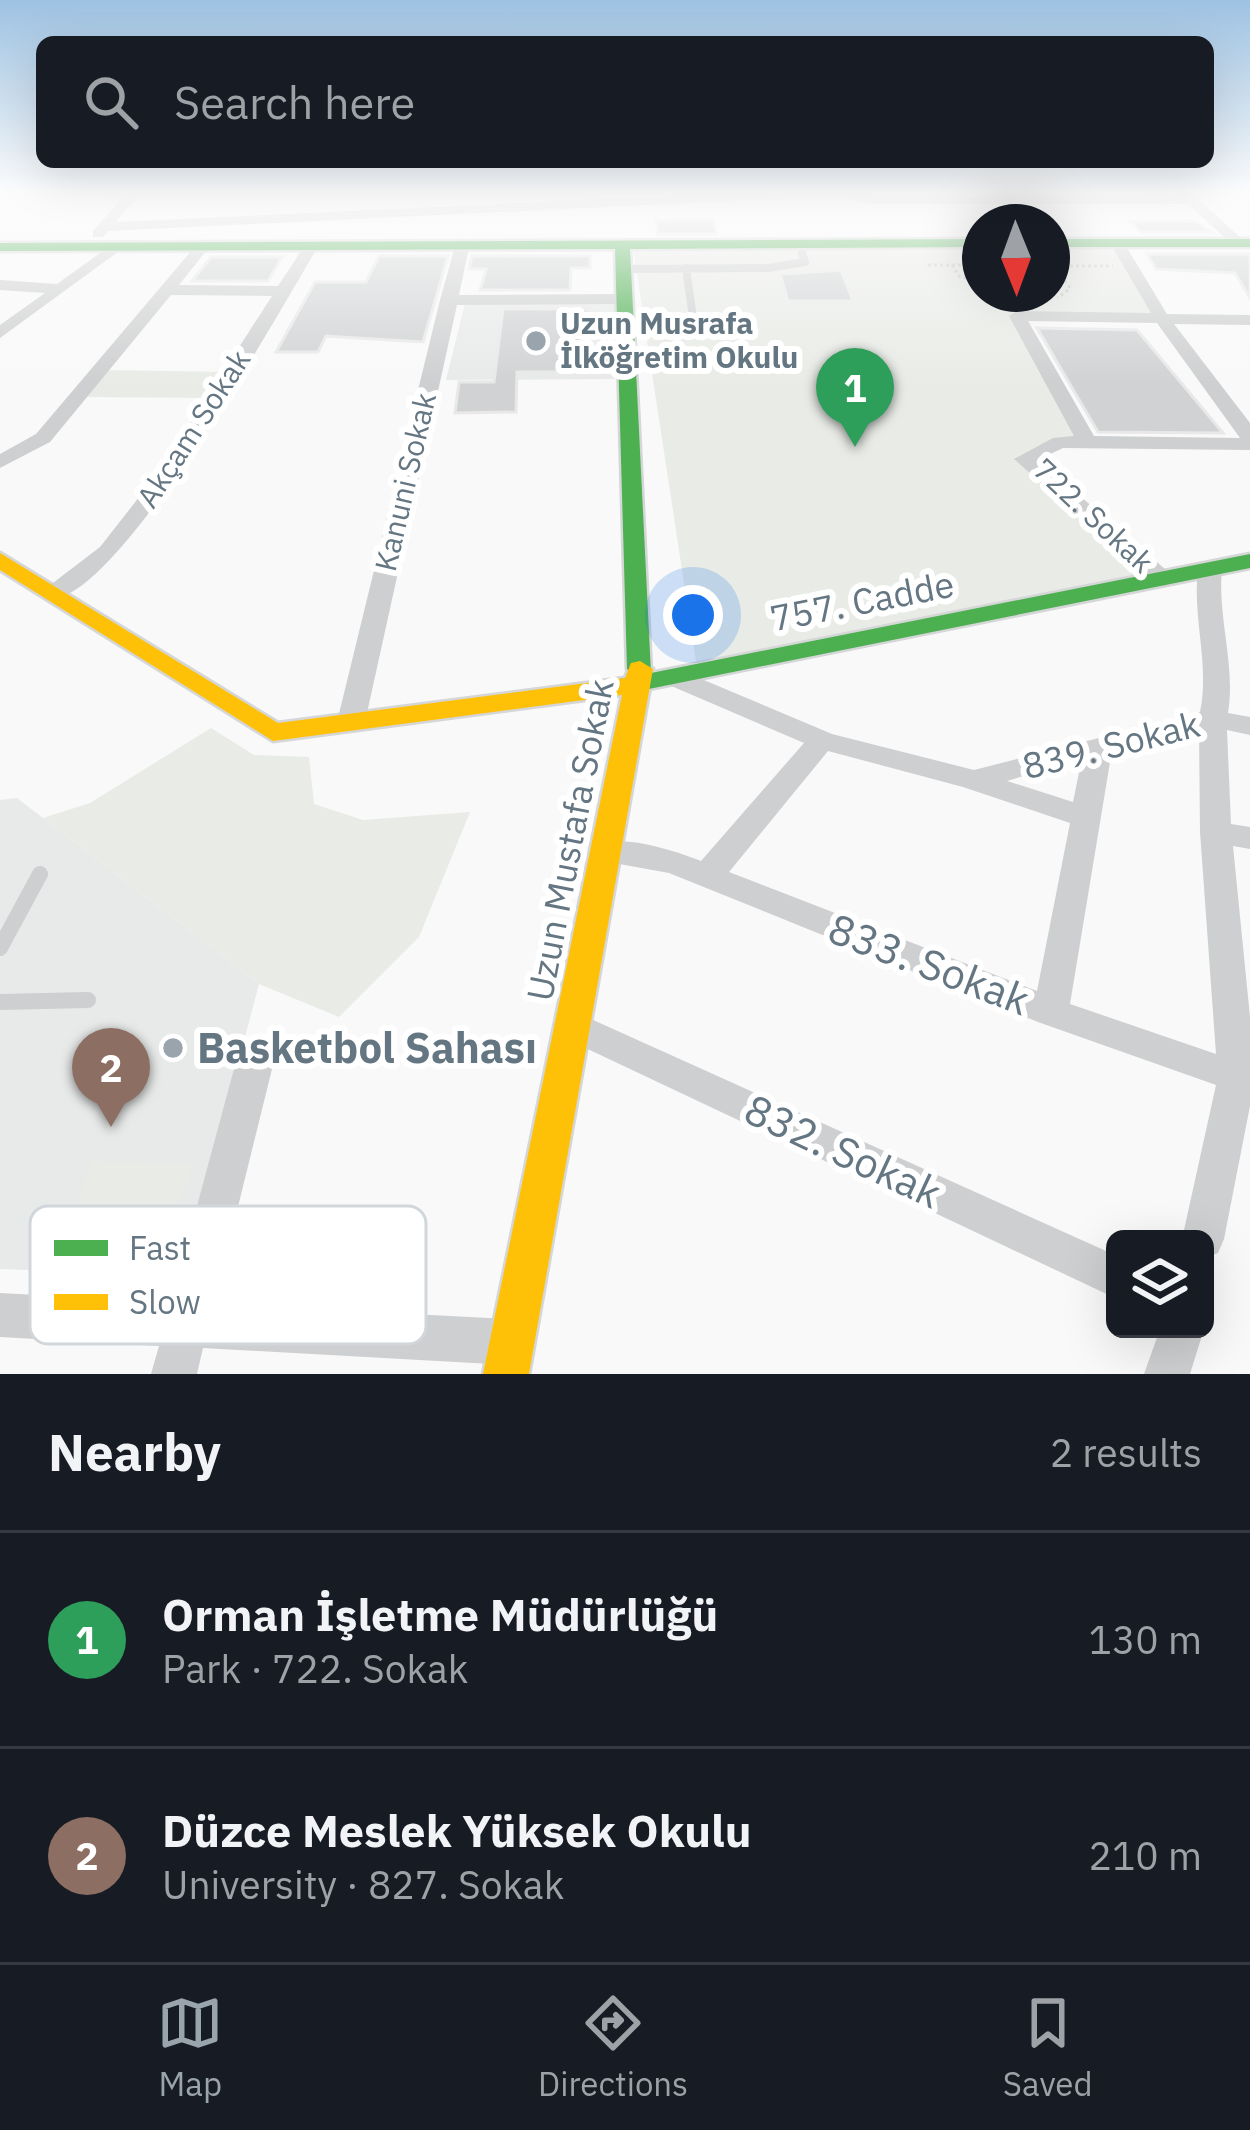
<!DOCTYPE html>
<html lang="en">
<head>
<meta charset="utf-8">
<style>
	body { margin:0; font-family:"IBM Plex Sans",sans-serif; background:#242831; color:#f1f3f6 }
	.controls { position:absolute; right:36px; bottom:36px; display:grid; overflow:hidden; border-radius:18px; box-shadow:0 12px 48px #0002 }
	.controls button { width:108px; height:108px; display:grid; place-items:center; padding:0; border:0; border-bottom:3px solid #363941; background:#171b24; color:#f1f3f6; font:60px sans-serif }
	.compass { position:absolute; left:962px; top:204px; width:108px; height:108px; border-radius:50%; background:#171b24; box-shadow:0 12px 48px #0002; rotate:179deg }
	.you { position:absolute; left:693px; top:615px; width:42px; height:42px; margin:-30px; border:9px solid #fff; border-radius:50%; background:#1a73e8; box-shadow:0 0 0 18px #1a73e833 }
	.badge { display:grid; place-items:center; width:78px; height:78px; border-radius:50%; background:#99a4ac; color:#fff; font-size:39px; font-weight:700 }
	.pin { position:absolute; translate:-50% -99px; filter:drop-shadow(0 3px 6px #0008) }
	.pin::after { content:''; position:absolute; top:63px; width:42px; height:36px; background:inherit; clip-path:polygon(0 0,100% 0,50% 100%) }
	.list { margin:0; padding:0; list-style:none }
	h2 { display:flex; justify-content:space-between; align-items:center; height:156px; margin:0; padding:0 48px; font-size:51px }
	h2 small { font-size:39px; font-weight:400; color:#9ea1a6 }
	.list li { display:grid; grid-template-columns:78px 1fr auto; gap:36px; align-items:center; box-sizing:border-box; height:216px; padding:0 48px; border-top:3px solid #363941 }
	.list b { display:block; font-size:45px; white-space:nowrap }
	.list p { margin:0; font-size:39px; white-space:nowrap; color:#9ea1a6 }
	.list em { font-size:39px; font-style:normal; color:#9ea1a6 }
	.icon { flex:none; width:66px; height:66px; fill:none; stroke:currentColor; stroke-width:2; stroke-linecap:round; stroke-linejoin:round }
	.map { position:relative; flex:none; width:1250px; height:1374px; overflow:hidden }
	.search { position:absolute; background:#171b24; box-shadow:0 12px 48px #0002; left:36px; right:36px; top:36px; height:132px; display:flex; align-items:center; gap:30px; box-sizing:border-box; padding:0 42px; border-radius:18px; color:#9ea1a6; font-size:45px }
	.sheet { height:588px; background:#171b24 }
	nav { display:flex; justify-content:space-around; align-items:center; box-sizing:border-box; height:168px; border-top:3px solid #363941; background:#171b24; font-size:33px; color:#9ea1a6 }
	nav a { display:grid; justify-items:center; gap:6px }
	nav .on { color:#99a4ac }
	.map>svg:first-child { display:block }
	.built { fill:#e8e9e9 }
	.green { fill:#e8ebe6 }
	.building { fill:#d0d2d3; stroke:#e8e8e8; stroke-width:3 }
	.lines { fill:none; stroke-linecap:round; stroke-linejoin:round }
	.fast-casing { stroke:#d5d6d7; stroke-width:5 }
	.slow-casing { stroke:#d5d6d7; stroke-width:5 }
	.path { stroke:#cbcccd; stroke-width:3; stroke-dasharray:3 3; stroke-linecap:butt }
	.lane-far1 { stroke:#cecfd0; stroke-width:8 }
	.lane { stroke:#cecfd0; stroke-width:16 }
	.street { fill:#cecfd0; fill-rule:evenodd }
	.fast { fill:#4caf50; fill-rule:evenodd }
	.slow { fill:#ffc107; fill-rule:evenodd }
	.poi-dot { fill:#99a4ac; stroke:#fff; stroke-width:4.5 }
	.labels { text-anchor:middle; stroke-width:12; stroke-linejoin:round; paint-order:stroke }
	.far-poi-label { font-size:30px; font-weight:bold; fill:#657683; stroke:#fff; text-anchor:start }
	.far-street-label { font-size:30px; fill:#657683; stroke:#fff }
	.street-label { font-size:36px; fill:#657683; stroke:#fff }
	.near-street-label { font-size:42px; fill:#657683; stroke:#fff }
	.near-poi-label { font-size:42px; font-weight:bold; fill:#657683; stroke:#fff; text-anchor:start }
	.key { fill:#fff; stroke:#d1d6da; stroke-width:3 }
	.key-label { font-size:33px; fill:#657683 }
</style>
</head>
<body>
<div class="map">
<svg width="1250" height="1374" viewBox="0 0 1250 1374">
	<rect width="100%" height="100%" fill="#f9f9f9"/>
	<path class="built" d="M465,303H615V379L446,380Z
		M17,798L259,984L182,1276L0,1269V800Z"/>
	<path class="green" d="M1052,245H1112L1154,317L1012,316L1076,437L1020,456L1148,574L696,662L633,248L980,246V294H1052Z
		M101,370L233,372L216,398L78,397Z
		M211,728L254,755L309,757L314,804L363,820L470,812L419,937L339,1017L259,984L43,818L90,803Z
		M93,1161L193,1164L159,1265L52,1260Z"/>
	<path class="building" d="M713,220L716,234H658L656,221Z
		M1196,221L1211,232H1141L1130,222Z
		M1147,254H1250V298L1235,273L1156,269Z
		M379,256H448L423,342L326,336L318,352H276L315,282H366Z
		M472,256H590V268H571L570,290H480L486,269H469Z
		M211,257H282L268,281H192Z
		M841,270L853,301H788L780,274Z
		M503,309H588L587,372H517L516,412L455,413L459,382H494Z
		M1037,328L1137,330L1223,433L1098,432Z"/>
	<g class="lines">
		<g class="fast-casing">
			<path id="fast" d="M980,239V247L630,249L651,673L1250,554V568L624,694L611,686L614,680L635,676L627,669L615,249L0,251V243Z
				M1052,239H1250V247H1052Z"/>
		</g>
		<g class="slow-casing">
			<path id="slow" d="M0,553L278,723L625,678L631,663L640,661L653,669L529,1374H483L622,695L273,741L0,570Z"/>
		</g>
		<path class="path" d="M928,265H980
			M952,265L960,277L980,280
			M1052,266H1113
			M1054,266L1070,288L1058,298
			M988,294V303L1005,309"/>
		<path class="lane-far1" d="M686,268L693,317
			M622,269L768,268L805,262L802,253"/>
		<path class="lane" d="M0,948L40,874
			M0,1002L88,1000"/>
		<path class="street" d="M128,191H142L116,222L776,191H866L861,195L873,196H1180L1175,191H1190L1246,243L1234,246L1188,204H873L833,196L108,231L103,237H93V231Z
			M463,239L470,243L459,295L622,294L630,299L622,304L457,305L365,722L351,731L337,722L440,300L456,243Z
			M1117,239L1124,243L1167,314L1250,315V325L1174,324L1250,423V450L1063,448L1038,460L1172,575L1176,580L1164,587L1156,585L1014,459L1053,438L1074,436L1009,316L1017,311L1151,313L1110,243ZM1028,321L1157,323L1240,438L1094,436Z
			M307,242L319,245C284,303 112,614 45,599L42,594L45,589L100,547L158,473L272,296L171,295L50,442L0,468V454L36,434L198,243L210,246L179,285L278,286Z
			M114,243L126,246L0,338V325L45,293L0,290V280L57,284Z
			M1210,562L1222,569C1217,617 1236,665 1228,713L1250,717V735L1227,730L1231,824L1250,827V849L1233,846L1250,1017V1106L1224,1239L1218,1253L1205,1258V1239H1182L1216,1085L1038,1022L669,873L597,860L592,852L597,844C626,835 673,850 701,861L804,743L662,682L658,676L662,670H680L832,734L974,770L1200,712C1210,665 1192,617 1198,569ZM1199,730L1200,832L1216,1054L1070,1004L1112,750ZM828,751L963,787L1070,823L1037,991L729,872ZM1082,758L1073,802L1007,781Z
			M571,1010L1115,1255V1298L558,1035L553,1025L558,1015Z
			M253,1053L266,1058L272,1069L214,1304L509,1319L525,1326L532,1342L525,1358L509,1365L203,1348L197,1374H151L159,1346L0,1337V1293L171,1302L234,1069L240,1058Z
			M1160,1329H1204L1190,1374H1144Z"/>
		<use href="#fast" class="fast"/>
		<use href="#slow" class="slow"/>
	</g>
	<linearGradient id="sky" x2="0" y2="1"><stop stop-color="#9dc2e2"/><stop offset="0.5" stop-color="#fcfcfc"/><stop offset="1" stop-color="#fcfcfc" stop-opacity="0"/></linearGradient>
	<rect width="1250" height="383" fill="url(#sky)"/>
	<g class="poi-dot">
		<circle cx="536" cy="341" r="12"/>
		<circle cx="173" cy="1048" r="12"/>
	</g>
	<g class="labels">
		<g class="far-poi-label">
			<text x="560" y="334">Uzun Musrafa<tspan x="560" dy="34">İlköğretim Okulu</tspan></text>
		</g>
		<g class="far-street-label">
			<text transform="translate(194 429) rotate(-57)" y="10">Akçam Sokak</text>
			<text transform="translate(406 482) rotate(-77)" y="10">Kanuni Sokak</text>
			<text transform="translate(1093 516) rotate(43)" y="10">722. Sokak</text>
		</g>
		<g class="street-label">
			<text transform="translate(862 601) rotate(-11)" y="13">757. Cadde</text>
			<text transform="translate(1111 745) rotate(-14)" y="13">839. Sokak</text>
			<text transform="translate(570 840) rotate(-79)" y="13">Uzun Mustafa Sokak</text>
		</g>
		<g class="near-street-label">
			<text transform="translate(929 964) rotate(21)" y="15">833. Sokak</text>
			<text transform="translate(843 1151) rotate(25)" y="15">832. Sokak</text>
		</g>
		<g class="near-poi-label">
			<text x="197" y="1063">Basketbol Sahası</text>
		</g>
	</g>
	<rect x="30" y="1206" width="396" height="138" rx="18" class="key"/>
	<rect x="54" y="1240" width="54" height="16" fill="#4caf50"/>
	<rect x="54" y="1294" width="54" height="16" fill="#ffc107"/>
	<g class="key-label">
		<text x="129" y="1260">Fast</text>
		<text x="129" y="1314">Slow</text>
	</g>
</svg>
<div class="controls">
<button><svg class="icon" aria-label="layers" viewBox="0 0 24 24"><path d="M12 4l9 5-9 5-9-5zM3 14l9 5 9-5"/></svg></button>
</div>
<svg class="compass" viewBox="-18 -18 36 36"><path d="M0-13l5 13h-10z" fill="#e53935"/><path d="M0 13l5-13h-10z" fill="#9ea1a6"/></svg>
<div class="you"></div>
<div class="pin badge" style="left:855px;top:447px;background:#2e9e5b">1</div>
<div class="pin badge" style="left:111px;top:1127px;background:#8d6e63">2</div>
<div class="search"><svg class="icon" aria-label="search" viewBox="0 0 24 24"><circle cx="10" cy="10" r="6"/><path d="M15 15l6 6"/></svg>Search here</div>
</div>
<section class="sheet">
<h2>Nearby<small>2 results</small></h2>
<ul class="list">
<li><span class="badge" style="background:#2e9e5b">1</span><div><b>Orman İşletme Müdürlüğü</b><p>Park · 722. Sokak</p></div><em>130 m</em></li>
<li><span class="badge" style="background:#8d6e63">2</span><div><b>Düzce Meslek Yüksek Okulu</b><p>University · 827. Sokak</p></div><em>210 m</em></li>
</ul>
</section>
<nav>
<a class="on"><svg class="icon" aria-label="map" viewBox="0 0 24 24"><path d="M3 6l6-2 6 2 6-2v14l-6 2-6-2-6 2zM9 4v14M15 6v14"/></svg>Map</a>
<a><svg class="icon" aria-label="directions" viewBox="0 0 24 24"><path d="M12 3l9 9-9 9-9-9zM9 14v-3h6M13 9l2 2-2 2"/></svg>Directions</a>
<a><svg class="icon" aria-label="saved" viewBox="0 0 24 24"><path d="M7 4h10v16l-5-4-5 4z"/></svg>Saved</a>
</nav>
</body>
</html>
